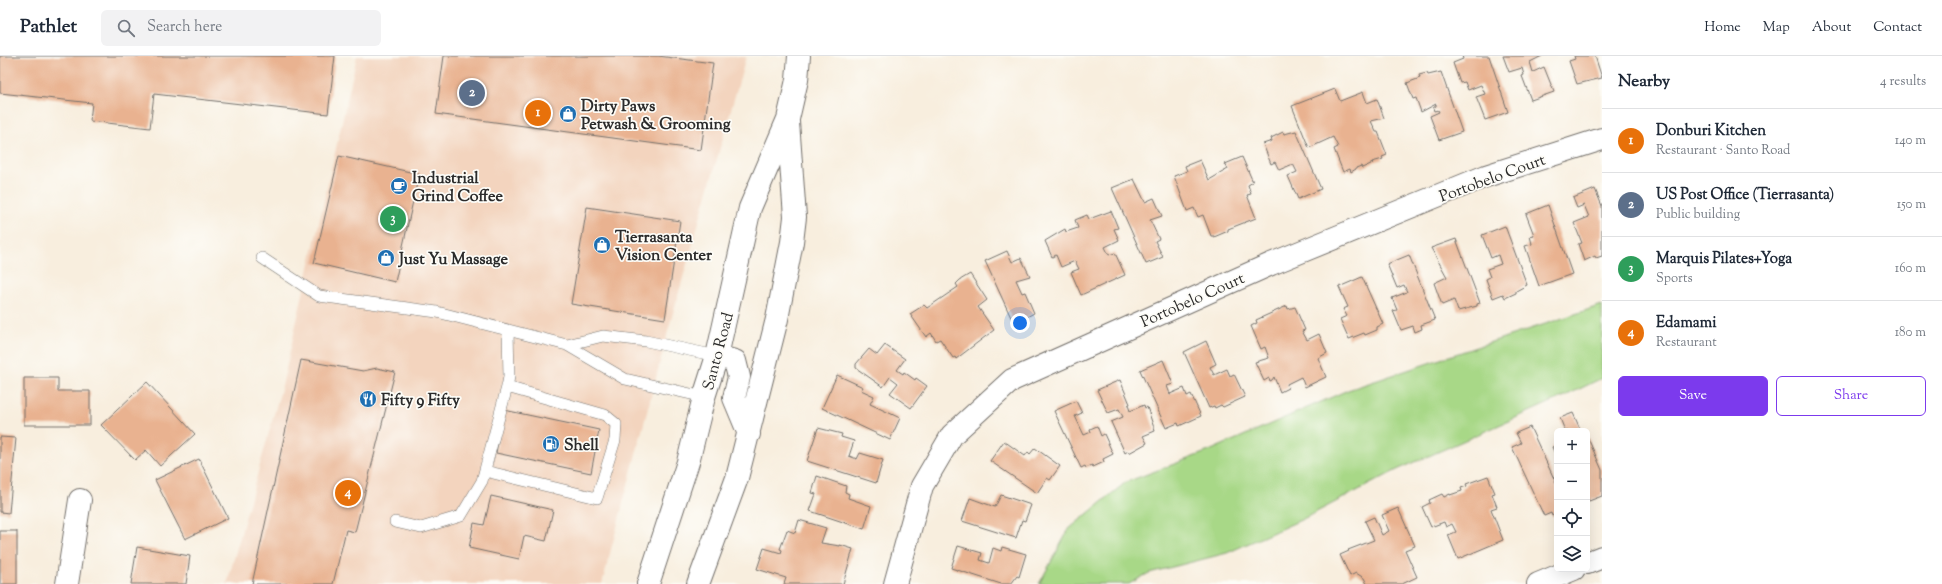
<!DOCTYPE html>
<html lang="en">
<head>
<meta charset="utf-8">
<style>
	body { margin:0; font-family:"Sorts Mill Goudy",serif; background:#f2f2f3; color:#1f2937 }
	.controls { position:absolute; right:12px; bottom:12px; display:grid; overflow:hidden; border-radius:6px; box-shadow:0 4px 16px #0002 }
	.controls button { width:36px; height:36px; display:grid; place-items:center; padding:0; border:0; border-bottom:1px solid #e0e1e3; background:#fff; color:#1f2937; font:20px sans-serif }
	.you { position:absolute; left:1020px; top:267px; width:14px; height:14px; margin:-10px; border:3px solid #fff; border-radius:50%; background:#1a73e8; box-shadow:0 0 0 6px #1a73e833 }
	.badge { display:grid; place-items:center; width:26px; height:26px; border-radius:50%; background:#7c3aed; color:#fff; font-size:13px; font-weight:700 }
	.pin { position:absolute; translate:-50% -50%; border:2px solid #fff; box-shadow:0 1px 4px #0006 }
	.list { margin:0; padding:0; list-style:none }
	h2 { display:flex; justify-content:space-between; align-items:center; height:52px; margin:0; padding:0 16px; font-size:17px }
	h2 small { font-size:13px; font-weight:400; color:#747a83 }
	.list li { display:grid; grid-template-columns:26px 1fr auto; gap:12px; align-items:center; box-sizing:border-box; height:64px; padding:0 16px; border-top:1px solid #e0e1e3 }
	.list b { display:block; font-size:15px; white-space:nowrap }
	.list p { margin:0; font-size:13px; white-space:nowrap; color:#747a83 }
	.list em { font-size:13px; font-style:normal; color:#747a83 }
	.actions { display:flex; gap:8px; padding:12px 16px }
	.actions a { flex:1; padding:9px 0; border:1px solid #7c3aed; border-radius:6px; text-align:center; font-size:14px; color:#7c3aed }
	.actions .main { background:#7c3aed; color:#fff }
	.icon { flex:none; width:22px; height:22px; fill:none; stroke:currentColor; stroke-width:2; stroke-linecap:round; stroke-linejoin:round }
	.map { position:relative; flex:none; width:1602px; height:528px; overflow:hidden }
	header { display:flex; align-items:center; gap:24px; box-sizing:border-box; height:56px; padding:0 20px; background:#fff; border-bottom:1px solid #e0e1e3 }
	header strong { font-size:19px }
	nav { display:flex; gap:22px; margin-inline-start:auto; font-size:14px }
	.search { width:280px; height:36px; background:#f2f2f3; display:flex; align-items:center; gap:10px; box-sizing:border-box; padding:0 14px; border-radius:6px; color:#747a83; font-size:15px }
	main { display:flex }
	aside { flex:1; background:#fff }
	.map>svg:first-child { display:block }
	.built { fill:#f3d4be }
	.green { fill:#a8d887; stroke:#6a8259 }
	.building { fill:#e9b290 }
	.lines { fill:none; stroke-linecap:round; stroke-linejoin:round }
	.lane-casing { stroke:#736f6a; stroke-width:12 }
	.street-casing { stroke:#736f6a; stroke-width:24 }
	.secondary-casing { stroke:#736f6a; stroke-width:24 }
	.primary-casing { stroke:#736f6a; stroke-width:24 }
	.lane { stroke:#fff; stroke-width:11 }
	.street { stroke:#fff; stroke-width:22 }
	.secondary { stroke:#fff; stroke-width:22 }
	.primary { stroke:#fff; stroke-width:22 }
	.labels { text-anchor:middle; stroke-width:3.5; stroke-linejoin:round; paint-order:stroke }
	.poi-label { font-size:16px; font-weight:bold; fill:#2b2b2b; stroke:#fdfcf7; text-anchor:start }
	.street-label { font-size:16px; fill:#2b2b2b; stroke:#fdfcf7 }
</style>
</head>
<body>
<header>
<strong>Pathlet</strong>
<div class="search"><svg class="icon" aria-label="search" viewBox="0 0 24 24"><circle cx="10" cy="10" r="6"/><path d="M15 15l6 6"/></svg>Search here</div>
<nav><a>Home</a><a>Map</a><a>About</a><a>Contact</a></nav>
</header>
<main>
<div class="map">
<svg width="1602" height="528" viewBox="0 0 1602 528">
	<rect width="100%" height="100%" fill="#fdfcf7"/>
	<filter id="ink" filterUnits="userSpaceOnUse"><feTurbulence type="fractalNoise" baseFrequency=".025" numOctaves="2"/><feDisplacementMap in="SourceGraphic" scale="8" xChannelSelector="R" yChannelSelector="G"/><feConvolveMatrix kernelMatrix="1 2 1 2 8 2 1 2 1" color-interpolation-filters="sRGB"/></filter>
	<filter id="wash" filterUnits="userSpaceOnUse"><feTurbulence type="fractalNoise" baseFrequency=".012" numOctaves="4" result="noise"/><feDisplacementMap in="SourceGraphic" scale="16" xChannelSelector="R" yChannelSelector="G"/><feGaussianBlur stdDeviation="0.9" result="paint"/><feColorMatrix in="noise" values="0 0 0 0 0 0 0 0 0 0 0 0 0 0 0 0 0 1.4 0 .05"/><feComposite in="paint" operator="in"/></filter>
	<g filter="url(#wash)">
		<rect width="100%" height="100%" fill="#f8eede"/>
		<path class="built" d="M357,0L746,1L671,264L602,528H227L283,326Z"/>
		<path class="green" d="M1602,249V322L1563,341L1397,414L1303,463L1227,497L1149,517L1129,528H1039L1069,473L1126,426L1209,395L1348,334Z"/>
		<g id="blocks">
			<path class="building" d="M0,0H335L328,58L154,38L150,72L90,65L92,47L0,37Z
				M444,0H658L713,7L701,94L436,58Z
				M1462,0H1489L1508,56L1485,64L1476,41L1485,38L1481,29L1468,34L1465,26L1460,27L1453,7L1463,3Z
				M1503,0H1542L1530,6L1533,16L1544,11L1554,36L1531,44L1522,20L1524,19L1522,12L1509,16Z
				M1574,0H1595L1602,22L1577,28L1569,5L1575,3Z
				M1441,16L1462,76L1439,84L1430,60L1439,56L1438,54L1434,55L1433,52L1436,50V48L1421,56L1416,42L1413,43L1407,27L1420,22L1419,19L1427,17L1428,19Z
				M1335,33L1340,45L1363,36L1367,47L1377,43L1384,62L1371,65L1376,76H1378L1387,99L1382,101L1383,103L1372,106L1373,107L1362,112L1361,110L1356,112V113L1351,116L1350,113L1343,116L1334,93L1338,91L1333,81L1309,92L1292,50Z
				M1296,75L1321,133L1298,143L1288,120L1297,116L1293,108L1279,114L1275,106L1271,108L1263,88L1272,85L1271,82L1283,76L1284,78Z
				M339,100L419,118L395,226L314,207Z
				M1242,101L1253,126L1248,129L1251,138L1247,139L1256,162L1228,173V175L1214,181V180H1211L1203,159L1198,161L1194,152L1187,155L1174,120L1187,115L1185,110L1200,104L1209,124L1228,113L1225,108Z
				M1134,123L1145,146L1154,142L1162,160L1150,164L1159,183L1155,185L1163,201L1146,208L1112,132Z
				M1595,133L1602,150V200L1596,202L1595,200L1584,205L1578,188L1582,187L1574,167L1589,161L1584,149L1577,152L1573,142Z
				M1548,149L1572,218L1539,230L1525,190L1532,188L1530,180L1534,179L1526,158Z
				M587,151L680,165L665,263L571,248Z
				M1111,155L1118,172L1114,173L1119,184L1105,191L1109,199L1115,197L1125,219L1081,239L1071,216L1079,213L1075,205L1061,211L1056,199L1052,201L1045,185L1065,173L1066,176L1078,172L1075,164L1087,159L1089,163Z
				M1505,170L1527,229L1516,235V237L1505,242L1503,238L1493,242L1486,223L1490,221L1487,213L1501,208L1498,199L1491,202L1482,179Z
				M1456,183L1480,247L1477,248V250L1458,255L1454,244L1442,249L1434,227L1447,221L1431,192Z
				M1007,195L1012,206L1021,202L1030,220L1016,224L1022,237L1025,236L1034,257L1014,268L985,205Z
				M1409,199L1435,264L1421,269L1422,273L1415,276L1413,270L1401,274L1393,255L1397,254L1392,242L1407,236L1404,229L1397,232L1387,208Z
				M970,218L987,244L978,251L994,274L956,303L955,301L953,302L940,283L936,285L931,277L926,281L910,258L924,249L927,252L958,231L956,228L960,224Z
				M1362,221L1383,268L1377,271V274L1365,279L1364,277L1349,283L1340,263L1347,260L1343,253L1348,251L1339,231Z
				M1287,250L1288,253L1295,251L1305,274L1302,275L1307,284L1319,278L1327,297L1318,302L1326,321L1305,331L1301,321L1287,328L1288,332L1280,336L1274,321L1272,324L1270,325L1269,322L1264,325L1255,306L1269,302L1265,291L1261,293L1251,270L1257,267L1256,264Z
				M1206,285L1216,308L1210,311L1214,319L1227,313L1230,320L1234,318L1245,341L1223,351L1221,349L1215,352L1214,350L1209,352L1184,296Z
				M885,289L905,303L897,314L903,318L904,316L915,324L916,322L927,330L911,352L890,337L898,327L890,321L883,331L856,312V308L869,293L877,299Z
				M301,304L363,315L377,312L395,316L355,476L346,474L333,528H252Z
				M1163,304L1173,328L1167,330L1170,338L1184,332L1187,340L1191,338L1201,360L1179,370L1178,367L1166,372L1140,314Z
				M837,319L863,331L861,334L874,340L870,348L900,362L890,384L822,352Z
				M24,322H58V335H90V369H24Z
				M1120,324L1130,348L1128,349L1130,355L1144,349L1145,352L1147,351L1155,375L1143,380L1147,387L1129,397L1128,395L1125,397L1111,366L1123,361L1119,353L1108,357L1097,334Z
				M147,326L195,378L160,410L146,394L135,404L101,369Z
				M1076,345L1082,357L1075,360L1084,379L1091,376L1090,373L1097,370L1101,380L1104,378L1113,398L1103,403L1104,406L1093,411L1092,409L1086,412L1085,410L1081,412L1054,355Z
				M504,354L599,374L591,417L496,397Z
				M1573,357L1581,375H1565L1560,362Z
				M1530,371L1557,429V457L1552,460L1551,457L1544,460L1512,391L1521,387L1516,377Z
				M818,372L842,378L841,381L854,385L849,400L857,403L860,397L883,404L876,427L807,405Z
				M1587,380L1602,414V440L1589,445L1587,441Z
				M0,381L16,382L9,457L0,456Z
				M1004,385L1025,400L1028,396L1030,398L1035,392L1060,410L1050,424L1047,422L1037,437L990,405Z
				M1557,389V402L1552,391Z
				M199,403L228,462L185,483L155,424Z
				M817,420L846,430L845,436L849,438L848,442L871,450L864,473L810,455L816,438L812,437Z
				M1488,420L1495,437L1492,438L1497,451L1491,453L1503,484L1458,503L1448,479L1456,476L1452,468L1446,471L1444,466L1431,471L1422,451L1430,447L1429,444L1442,438L1444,441L1450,438V439L1462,435L1461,432L1467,430L1466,428Z
				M1001,439L1031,449L1025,465L1022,464L1016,482L962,465L970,442L995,451Z
				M491,440L553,454L546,485L524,480L519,503L469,492L474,467L484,469Z
				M1398,452L1415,490L1405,494L1417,521L1402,528H1367L1364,522L1356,517L1350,520L1340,499L1349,495L1348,494L1374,484L1365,465L1374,461L1382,479L1389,475L1382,459Z
				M799,464L826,472L821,487L840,490V489L853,493L843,528H784L786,522L757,513L764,492L781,497L782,494L780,493L787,474L795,477Z
				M0,475H17V528H0Z
				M958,490L982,497L980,504L989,507L993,492L1001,495L1002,491L1026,498L1019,521L1017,520L1011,528H1001L951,512Z
				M137,491L190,500L186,528H131Z"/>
		</g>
	</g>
	<g filter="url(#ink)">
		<use href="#blocks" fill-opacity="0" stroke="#736f6a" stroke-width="1"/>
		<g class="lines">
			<g class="lane-casing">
				<path id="lane" d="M262,202L319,240L437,256L567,289L625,323L704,341
					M567,289L603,280L646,285L717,300
					M485,415L597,442L615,384L616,368L605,359L507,331
					M395,466L421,472L461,460L482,425L507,331L509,321L508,274"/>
			</g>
			<g class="street-casing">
				<path id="street" d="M67,528L80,444
					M895,528L922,430L952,379L1012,324L1271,208L1486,120L1602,83"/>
			</g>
			<g class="secondary-casing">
				<path id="secondary" d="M1587,507L1602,501
					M1538,528L1574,513"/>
			</g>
			<g class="primary-casing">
				<path id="primary" d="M717,300L735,305L739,321L734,342L749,378
					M648,528L688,406L704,341L717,300L750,152L788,63L797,24L799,0
					M698,528L737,422L777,263L792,186L795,161L788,66"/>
			</g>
			<use href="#lane" class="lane"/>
			<use href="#street" class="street"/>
			<use href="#secondary" class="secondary"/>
			<use href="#primary" class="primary"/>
		</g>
	</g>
	<defs>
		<g id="shop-disc" transform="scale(0.9)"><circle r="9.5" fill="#1f6fb2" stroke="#fdfcf7"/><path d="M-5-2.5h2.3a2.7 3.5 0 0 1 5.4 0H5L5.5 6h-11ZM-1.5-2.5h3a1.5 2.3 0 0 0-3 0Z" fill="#fff"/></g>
		<g id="cafe-disc" transform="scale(0.9)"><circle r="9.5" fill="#1f6fb2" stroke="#fdfcf7"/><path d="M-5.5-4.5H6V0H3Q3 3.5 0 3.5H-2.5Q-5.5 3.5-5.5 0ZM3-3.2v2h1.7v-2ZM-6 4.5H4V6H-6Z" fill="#fff"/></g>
		<g id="restaurant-disc" transform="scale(0.9)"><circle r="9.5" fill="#1f6fb2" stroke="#fdfcf7"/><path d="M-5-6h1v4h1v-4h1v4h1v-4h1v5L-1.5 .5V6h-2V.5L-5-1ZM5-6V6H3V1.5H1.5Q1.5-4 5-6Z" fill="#fff"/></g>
		<g id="fuel-disc" transform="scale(0.9)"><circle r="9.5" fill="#1f6fb2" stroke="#fdfcf7"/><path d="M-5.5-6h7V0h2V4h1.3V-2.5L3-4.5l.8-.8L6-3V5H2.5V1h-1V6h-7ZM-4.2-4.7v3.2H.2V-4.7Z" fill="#fff"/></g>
	</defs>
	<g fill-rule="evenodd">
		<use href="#shop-disc" x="568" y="58"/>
		<use href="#cafe-disc" x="399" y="130"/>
		<use href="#shop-disc" x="602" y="189"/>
		<use href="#shop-disc" x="386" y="202"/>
		<use href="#restaurant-disc" x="368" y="343"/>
		<use href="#fuel-disc" x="551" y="388"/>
	</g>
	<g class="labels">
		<g class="poi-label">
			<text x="581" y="55">Dirty Paws<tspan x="581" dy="18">Petwash &amp; Grooming</tspan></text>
			<text x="412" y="127">Industrial<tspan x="412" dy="18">Grind Coffee</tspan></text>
			<text x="615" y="186">Tierrasanta<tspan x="615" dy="18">Vision Center</tspan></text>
			<text x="399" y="208">Just Yu Massage</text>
			<text x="381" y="349">Fifty 9 Fifty</text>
			<text x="564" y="394">Shell</text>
		</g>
		<g class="street-label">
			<text transform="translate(1492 121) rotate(-20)" y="6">Portobelo Court</text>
			<text transform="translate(1192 243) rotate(-24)" y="6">Portobelo Court</text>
			<text transform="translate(717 295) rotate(-75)" y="6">Santo Road</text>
		</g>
	</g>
</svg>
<div class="controls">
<button>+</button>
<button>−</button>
<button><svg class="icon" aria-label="locate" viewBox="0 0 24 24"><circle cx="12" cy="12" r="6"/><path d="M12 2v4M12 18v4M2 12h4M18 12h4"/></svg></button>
<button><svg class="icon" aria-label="layers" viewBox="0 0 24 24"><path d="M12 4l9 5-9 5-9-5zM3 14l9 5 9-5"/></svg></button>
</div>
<div class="you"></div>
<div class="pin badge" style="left:538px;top:57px;background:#e8710a">1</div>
<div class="pin badge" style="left:472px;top:37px;background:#5c6f8a">2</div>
<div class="pin badge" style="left:393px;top:163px;background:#2e9e5b">3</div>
<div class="pin badge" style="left:348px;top:437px;background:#e8710a">4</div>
</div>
<aside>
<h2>Nearby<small>4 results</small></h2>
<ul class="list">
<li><span class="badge" style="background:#e8710a">1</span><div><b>Donburi Kitchen</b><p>Restaurant · Santo Road</p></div><em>140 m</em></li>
<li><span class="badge" style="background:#5c6f8a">2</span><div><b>US Post Office (Tierrasanta)</b><p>Public building</p></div><em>150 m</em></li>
<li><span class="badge" style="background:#2e9e5b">3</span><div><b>Marquis Pilates+Yoga</b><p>Sports</p></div><em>160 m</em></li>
<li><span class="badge" style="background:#e8710a">4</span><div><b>Edamami</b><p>Restaurant</p></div><em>180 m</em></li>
</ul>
<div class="actions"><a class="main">Save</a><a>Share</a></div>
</aside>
</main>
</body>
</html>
